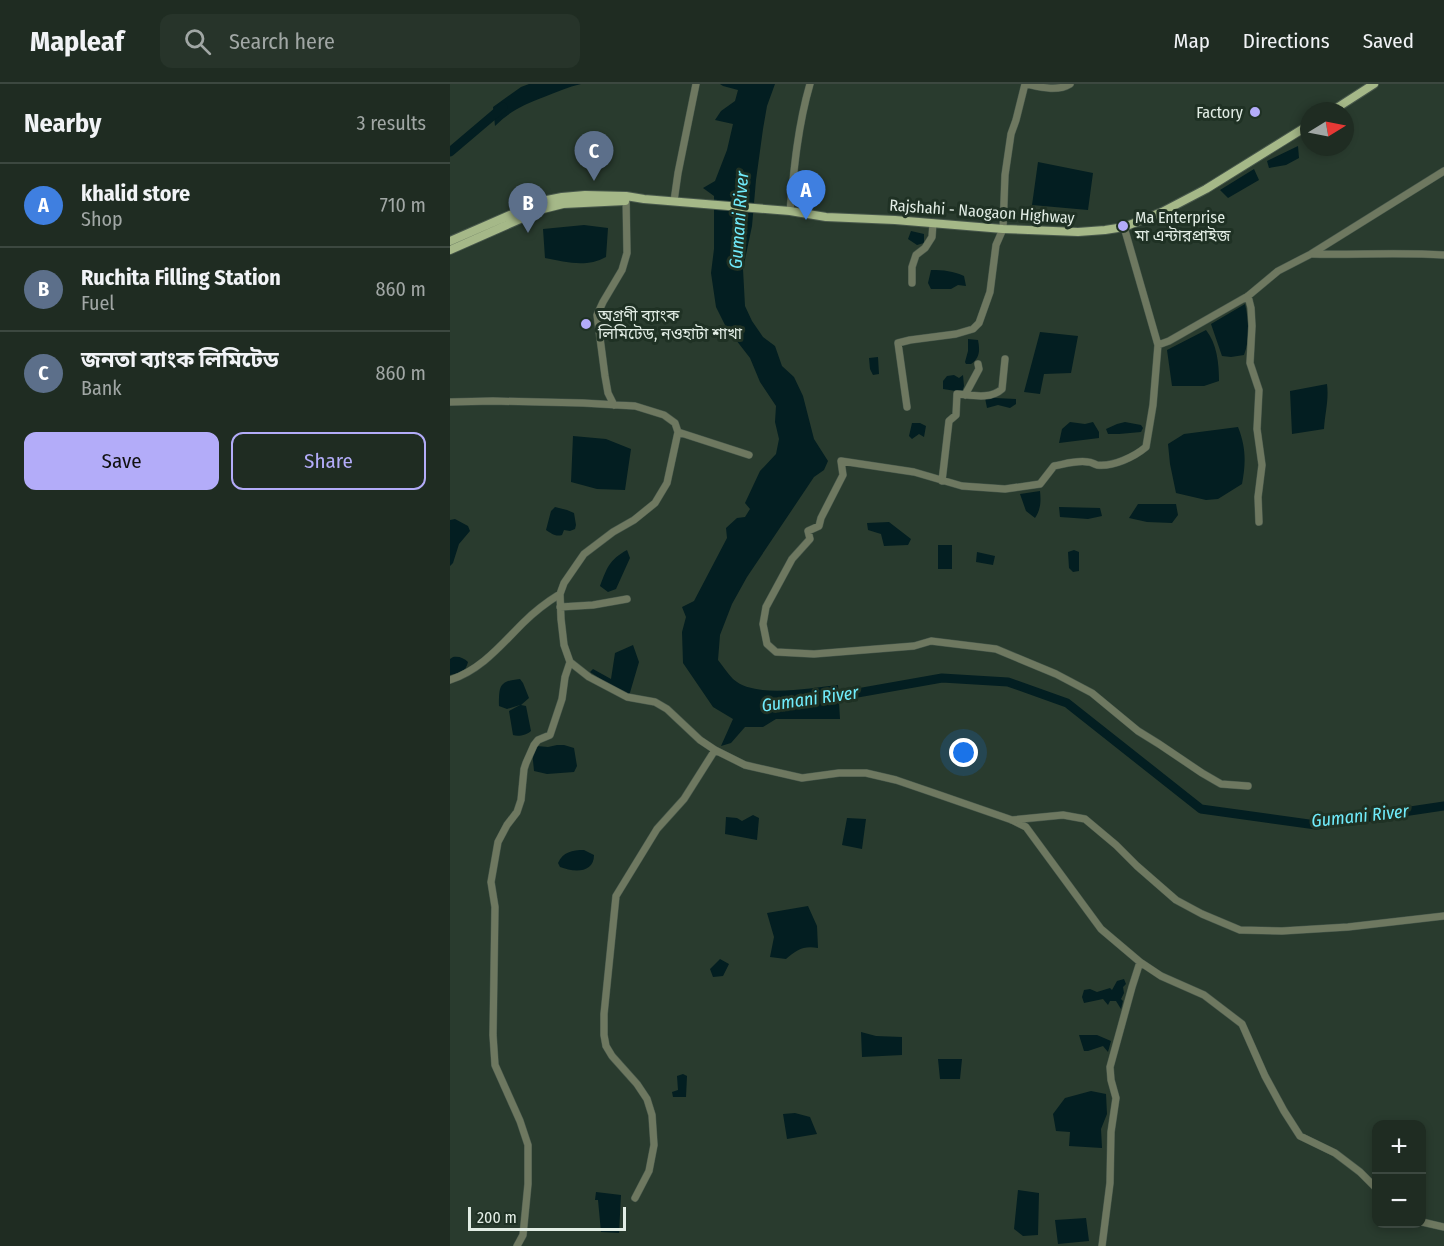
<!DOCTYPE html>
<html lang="en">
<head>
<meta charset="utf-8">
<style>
	body { margin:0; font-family:"Fira Sans Condensed","Noto Sans Bengali",sans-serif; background:#27342a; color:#f1f3f6 }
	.controls { position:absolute; right:18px; bottom:18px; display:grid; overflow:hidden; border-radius:12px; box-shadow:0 3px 9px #0003 }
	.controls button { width:54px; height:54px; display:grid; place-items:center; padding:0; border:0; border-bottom:2px solid #3c4840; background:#1f2c22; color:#f1f3f6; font:30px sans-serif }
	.compass { position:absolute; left:850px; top:18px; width:54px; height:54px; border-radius:50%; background:#1f2c22; box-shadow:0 3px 9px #0003; rotate:80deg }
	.scale { position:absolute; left:18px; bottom:15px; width:158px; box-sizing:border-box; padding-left:6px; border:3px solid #e2ede5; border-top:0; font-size:16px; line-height:21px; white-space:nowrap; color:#e2ede5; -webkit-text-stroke:4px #1f3124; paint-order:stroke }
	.you { position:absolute; left:514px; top:669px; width:21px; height:21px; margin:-15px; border:4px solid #fff; border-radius:50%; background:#1a73e8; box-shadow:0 0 0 9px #1a73e833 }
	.badge { display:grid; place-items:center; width:39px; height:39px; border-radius:50%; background:#b3acf9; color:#fff; font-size:20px; font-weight:700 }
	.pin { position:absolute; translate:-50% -50px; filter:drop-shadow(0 2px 3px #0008) }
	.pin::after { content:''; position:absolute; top:32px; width:21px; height:18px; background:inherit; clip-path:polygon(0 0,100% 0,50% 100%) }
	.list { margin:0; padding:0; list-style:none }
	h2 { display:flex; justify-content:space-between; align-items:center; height:78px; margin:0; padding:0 24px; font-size:26px }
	h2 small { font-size:20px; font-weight:400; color:#a1a7a5 }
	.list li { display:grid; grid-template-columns:39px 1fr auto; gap:18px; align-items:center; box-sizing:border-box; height:84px; padding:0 24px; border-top:2px solid #3c4840 }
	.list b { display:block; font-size:22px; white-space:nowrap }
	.list p { margin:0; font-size:20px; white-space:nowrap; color:#a1a7a5 }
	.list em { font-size:20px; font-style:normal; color:#a1a7a5 }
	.actions { display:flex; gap:12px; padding:18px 24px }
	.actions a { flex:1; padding:14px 0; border:2px solid #b3acf9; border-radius:12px; text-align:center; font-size:21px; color:#b3acf9 }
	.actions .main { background:#b3acf9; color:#111 }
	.icon { flex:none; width:33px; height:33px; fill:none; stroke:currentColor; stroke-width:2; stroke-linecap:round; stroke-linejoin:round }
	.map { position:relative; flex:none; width:994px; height:1162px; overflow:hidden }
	header { display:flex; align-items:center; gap:36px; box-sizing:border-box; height:84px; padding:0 30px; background:#1f2c22; border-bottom:2px solid #3c4840 }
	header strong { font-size:28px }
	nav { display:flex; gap:33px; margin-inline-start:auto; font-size:21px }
	.search { width:420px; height:54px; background:#27342a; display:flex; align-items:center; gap:15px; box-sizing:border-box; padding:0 21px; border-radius:12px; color:#a1a7a5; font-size:22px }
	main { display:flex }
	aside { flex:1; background:#1f2c22 }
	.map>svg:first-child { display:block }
	.water { fill:#031e21 }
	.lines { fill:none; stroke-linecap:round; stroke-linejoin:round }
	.river { stroke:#031e21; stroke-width:9 }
	.minor-casing { stroke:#47574b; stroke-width:8 }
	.major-casing { stroke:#47574b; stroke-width:10 }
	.minor { stroke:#6e7860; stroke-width:7 }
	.major { stroke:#a5b888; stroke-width:8 }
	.poi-dot { fill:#b3acf9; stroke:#1f3124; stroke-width:2 }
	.labels { text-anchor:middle; stroke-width:6; stroke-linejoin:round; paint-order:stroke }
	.poi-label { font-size:16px; fill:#e2ede5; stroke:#1f3124; text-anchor:start }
	.street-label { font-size:16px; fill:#e2ede5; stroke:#1f3124 }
	.water-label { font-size:18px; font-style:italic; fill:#70ecfc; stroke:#1f3124 }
</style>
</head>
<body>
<header>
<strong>Mapleaf</strong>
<div class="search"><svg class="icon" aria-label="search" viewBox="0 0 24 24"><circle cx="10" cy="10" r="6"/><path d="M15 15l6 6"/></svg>Search here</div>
<nav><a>Map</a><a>Directions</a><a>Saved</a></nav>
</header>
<main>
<aside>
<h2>Nearby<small>3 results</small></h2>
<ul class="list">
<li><span class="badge" style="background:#3f7fe0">A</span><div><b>khalid store</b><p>Shop</p></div><em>710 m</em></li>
<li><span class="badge" style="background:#5c6f8a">B</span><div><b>Ruchita Filling Station</b><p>Fuel</p></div><em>860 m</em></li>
<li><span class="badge" style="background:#5c6f8a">C</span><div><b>জনতা ব্যাংক লিমিটেড</b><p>Bank</p></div><em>860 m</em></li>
</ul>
<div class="actions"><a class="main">Save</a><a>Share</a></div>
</aside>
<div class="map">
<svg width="994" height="1162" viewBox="0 0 994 1162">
	<rect width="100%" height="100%" fill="#293b2e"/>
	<path class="water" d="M79,0H131C118,3 107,8 94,13C74,21 61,26 45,42L43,23L71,3Z
		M270,0H325L317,22L313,45L306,96L302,142L293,185L295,222L302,237L313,253L325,262L332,282L344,293L353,312L364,355L378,377L374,386L364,393L297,493L282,520L270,551L268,576C273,582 277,589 283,595C305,615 360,604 388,601L390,635H326L313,643H295L281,659L271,662L283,635L263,623L233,579L232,548L236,533L232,523L244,517L277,454L276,444L287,434L295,433L300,425L295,419L310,387L326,370L329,355L325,338L326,322L310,298L300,274L276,243L266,223L261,189L264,165V112L253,104L265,97L277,66L283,40L265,36L271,27L285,17L288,6L273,2Z
		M848,62L849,74L836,81L819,84L817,77Z
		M588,78L643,89L638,126L582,121Z
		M804,85L809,96L778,114L770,106Z
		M134,141L158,144L156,173C136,184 116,178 95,174L93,145Z
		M461,147L474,150V159L467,161L458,155Z
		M481,186C494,186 503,187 514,192L516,202L508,201L501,205H481L478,199Z
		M795,220C799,237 800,255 794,271L781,273L772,272L761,240Z
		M756,246C767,260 769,279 769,297L754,302H722L717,266Z
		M590,248L628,252L621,289L594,290L590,310L574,308Z
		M518,255L528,256C530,266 530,274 521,280H516L515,278L518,267Z
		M428,273L429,290L423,291L420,285L419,274Z
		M504,291L509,294L513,291L514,302L512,308L493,305V297L497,292Z
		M877,300C879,316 875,329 874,345L842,350L840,307Z
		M544,312L545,314L566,315V320L560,324L548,321L537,324L535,314L540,315Z
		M620,338L635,340L643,338L649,348V354L609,359L612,345Z
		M675,338L691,341L693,344L691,348L669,350H658L656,345L667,340Z
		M462,339H470L476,342L474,353L469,350L462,355L459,352Z
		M788,343C796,363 796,379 792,400L768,415L756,416L726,409L720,380L718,360L734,350Z
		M123,352L156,355L181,365L175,406L147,405L121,398Z
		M590,407C591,417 591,425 585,434L576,427L570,410Z
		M688,420H726L728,431L722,439L697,438L679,434Z
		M105,423L117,426L124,429L126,441L125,445L120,447L114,446L112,451C105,453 101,449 96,446L101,427Z
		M609,423L650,424L652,432L638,435L610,433Z
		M5,435L18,442L20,447L9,460L3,479L0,482V436Z
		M439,438L461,455L458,461L434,462L431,450L418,446L417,439Z
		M488,461H502V485H488Z
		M177,466L180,474L166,505L158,508L150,502C157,484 159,476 177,466Z
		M624,466L629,468V487L623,488L619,484L618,468Z
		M527,468L545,472L543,481L526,478Z
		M183,561L189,578L179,612L171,608L140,588L143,585L161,595L165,569Z
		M3,573C9,572 14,574 18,578C16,588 9,589 0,591V575Z
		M70,595L73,599L79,614L71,621L76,622L81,647C77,651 68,653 63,651L59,627L70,621L57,625L49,622C49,602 49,597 70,595Z
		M107,661H114L124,664L127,682L124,688L97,690L84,687L82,666L87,662L98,663Z
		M303,731L309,734L307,756L275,750L276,733L287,734L292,737Z
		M397,734L416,735L412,765L392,761Z
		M134,766L144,771C144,790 123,788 110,783L108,779C113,768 122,766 134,766Z
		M358,822L367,842L368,864C354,861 346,866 336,875L320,873L324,853L317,829Z
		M270,875L279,880L273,892L263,893L260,885Z
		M674,895L676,900L673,903L674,909L671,915L673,917L671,925L666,917H660L658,921L653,915L634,919L632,913L634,906L640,905L647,908L660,904L662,906L667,897Z
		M411,948L426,952L452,953V971L412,973Z
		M629,951H647L661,957L658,968L653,962L638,967H634Z
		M488,975H512L510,995H490Z
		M233,990L237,992L236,1013H223L222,1008L228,1006L227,992Z
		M641,1007L656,1010L657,1030L651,1045L652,1064L619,1062L620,1048L606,1047L603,1030L615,1014Z
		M345,1029L360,1033L367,1050L337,1055L333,1030Z
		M568,1106L589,1109L588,1151L573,1152L564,1145Z
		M146,1108L171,1111L169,1149L151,1148L148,1116H145Z
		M636,1134L639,1157L608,1160L605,1136Z"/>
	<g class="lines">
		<path class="river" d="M0,68L53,23
			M379,614L492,594L558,598L617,619L751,725L866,741L994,722"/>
		<g class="minor-casing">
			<path id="minor" d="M576,0C590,3 607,8 620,0
				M224,117L228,89L246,0
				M340,127C344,84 348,41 360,0
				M674,143L708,261L703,321L696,363C684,373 663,383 647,381C644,380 641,378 638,378C627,376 615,380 604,382L590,400L555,405L512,402L464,388L391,377L393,391L371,434L369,442L358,447L360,455L342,475L316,523L313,540L317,560L326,568L364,570L464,562L481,557L546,565L606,590L642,609L688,647L709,660L752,689L771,700L798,702
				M862,170C906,171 950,168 994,171
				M462,199V183L466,171L475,164L482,153L483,139
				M798,212L801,224L802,242L800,279L809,306L807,345L812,381L808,413L809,438
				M708,261L719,257L798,212L828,187L861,170L994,87
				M515,311L529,285L528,280
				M0,318L43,317L133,319L185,322L214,331L225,339L228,348L217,399L205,419L184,436L163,448L134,470L114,499L110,510L111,535L114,561L120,578L139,593L177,613L205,618L217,625L250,656L265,666L295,681L352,694L389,689H416L446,696L484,709L562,736L576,743L651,845L690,878L711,892L754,911L792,940L815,992L834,1027L850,1052L885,1069L910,1088L926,1104
				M164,321L158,309L155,292L147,231L153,218L172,186L177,169L176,112
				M457,323L448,259L460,256L506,250L523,245L529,239L540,208L546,161L553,145L555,91L561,50L566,36L575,0
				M228,348L299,371
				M492,397L499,337L506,331L507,310C521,311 540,316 552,305L555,275
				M110,523L143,521L177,515
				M0,596C31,586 51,561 73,539C84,528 97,518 110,510
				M562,736L613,731L635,735L666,761L687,782L726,816L752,830L790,846L832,847L898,843L994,832
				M185,1114L199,1087L204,1061L202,1031L197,1015L187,1000L162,972L156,962L154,951V930L166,812L207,745L234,715L265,666
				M972,1138L994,1143
				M67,1162L73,1151L78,1100V1061L70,1037L45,981L43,951L45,823L41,798L48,758L57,741L67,728L71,716L74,685L76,679L84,661L88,656L100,651L112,615L115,593L120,578
				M652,1162L660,1099L661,1048L666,1014L661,996L660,983L682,903L690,878"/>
		</g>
		<g class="major-casing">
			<path id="major" d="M882,27L924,0
				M0,157L92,117L112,113L135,111L176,112L194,115L340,127L376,133L445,136L553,145L628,148L655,146L674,143L712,128L756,105L859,41
				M0,166L93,125L113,120L175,117"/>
		</g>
		<use href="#minor" class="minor"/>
		<use href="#major" class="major"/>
	</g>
	<g class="poi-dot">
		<circle cx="805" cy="28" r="6"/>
		<circle cx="673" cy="142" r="6"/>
		<circle cx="136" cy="240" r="6"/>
	</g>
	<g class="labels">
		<g class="poi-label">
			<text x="793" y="34" text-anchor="end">Factory</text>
			<text x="685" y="139">Ma Enterprise<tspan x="685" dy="18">মা এন্টারপ্রাইজ</tspan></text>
			<text x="148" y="237">অগ্রণী ব্যাংক<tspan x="148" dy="18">লিমিটেড, নওহাটা শাখা</tspan></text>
		</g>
		<g class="street-label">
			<text transform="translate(532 127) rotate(4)" y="6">Rajshahi - Naogaon Highway</text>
		</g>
		<g class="water-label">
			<text transform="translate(289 136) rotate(-86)" y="6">Gumani River</text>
			<text transform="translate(360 615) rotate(-8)" y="6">Gumani River</text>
			<text transform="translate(910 732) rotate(-6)" y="6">Gumani River</text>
		</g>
	</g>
</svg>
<div class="controls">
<button>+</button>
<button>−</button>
</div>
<svg class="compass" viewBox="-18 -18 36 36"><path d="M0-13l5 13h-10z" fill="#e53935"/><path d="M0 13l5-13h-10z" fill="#a1a7a5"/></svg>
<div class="scale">200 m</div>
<div class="you"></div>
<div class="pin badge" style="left:356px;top:136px;background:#3f7fe0">A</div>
<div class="pin badge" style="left:78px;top:149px;background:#5c6f8a">B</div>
<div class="pin badge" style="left:144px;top:97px;background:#5c6f8a">C</div>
</div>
</main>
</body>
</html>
